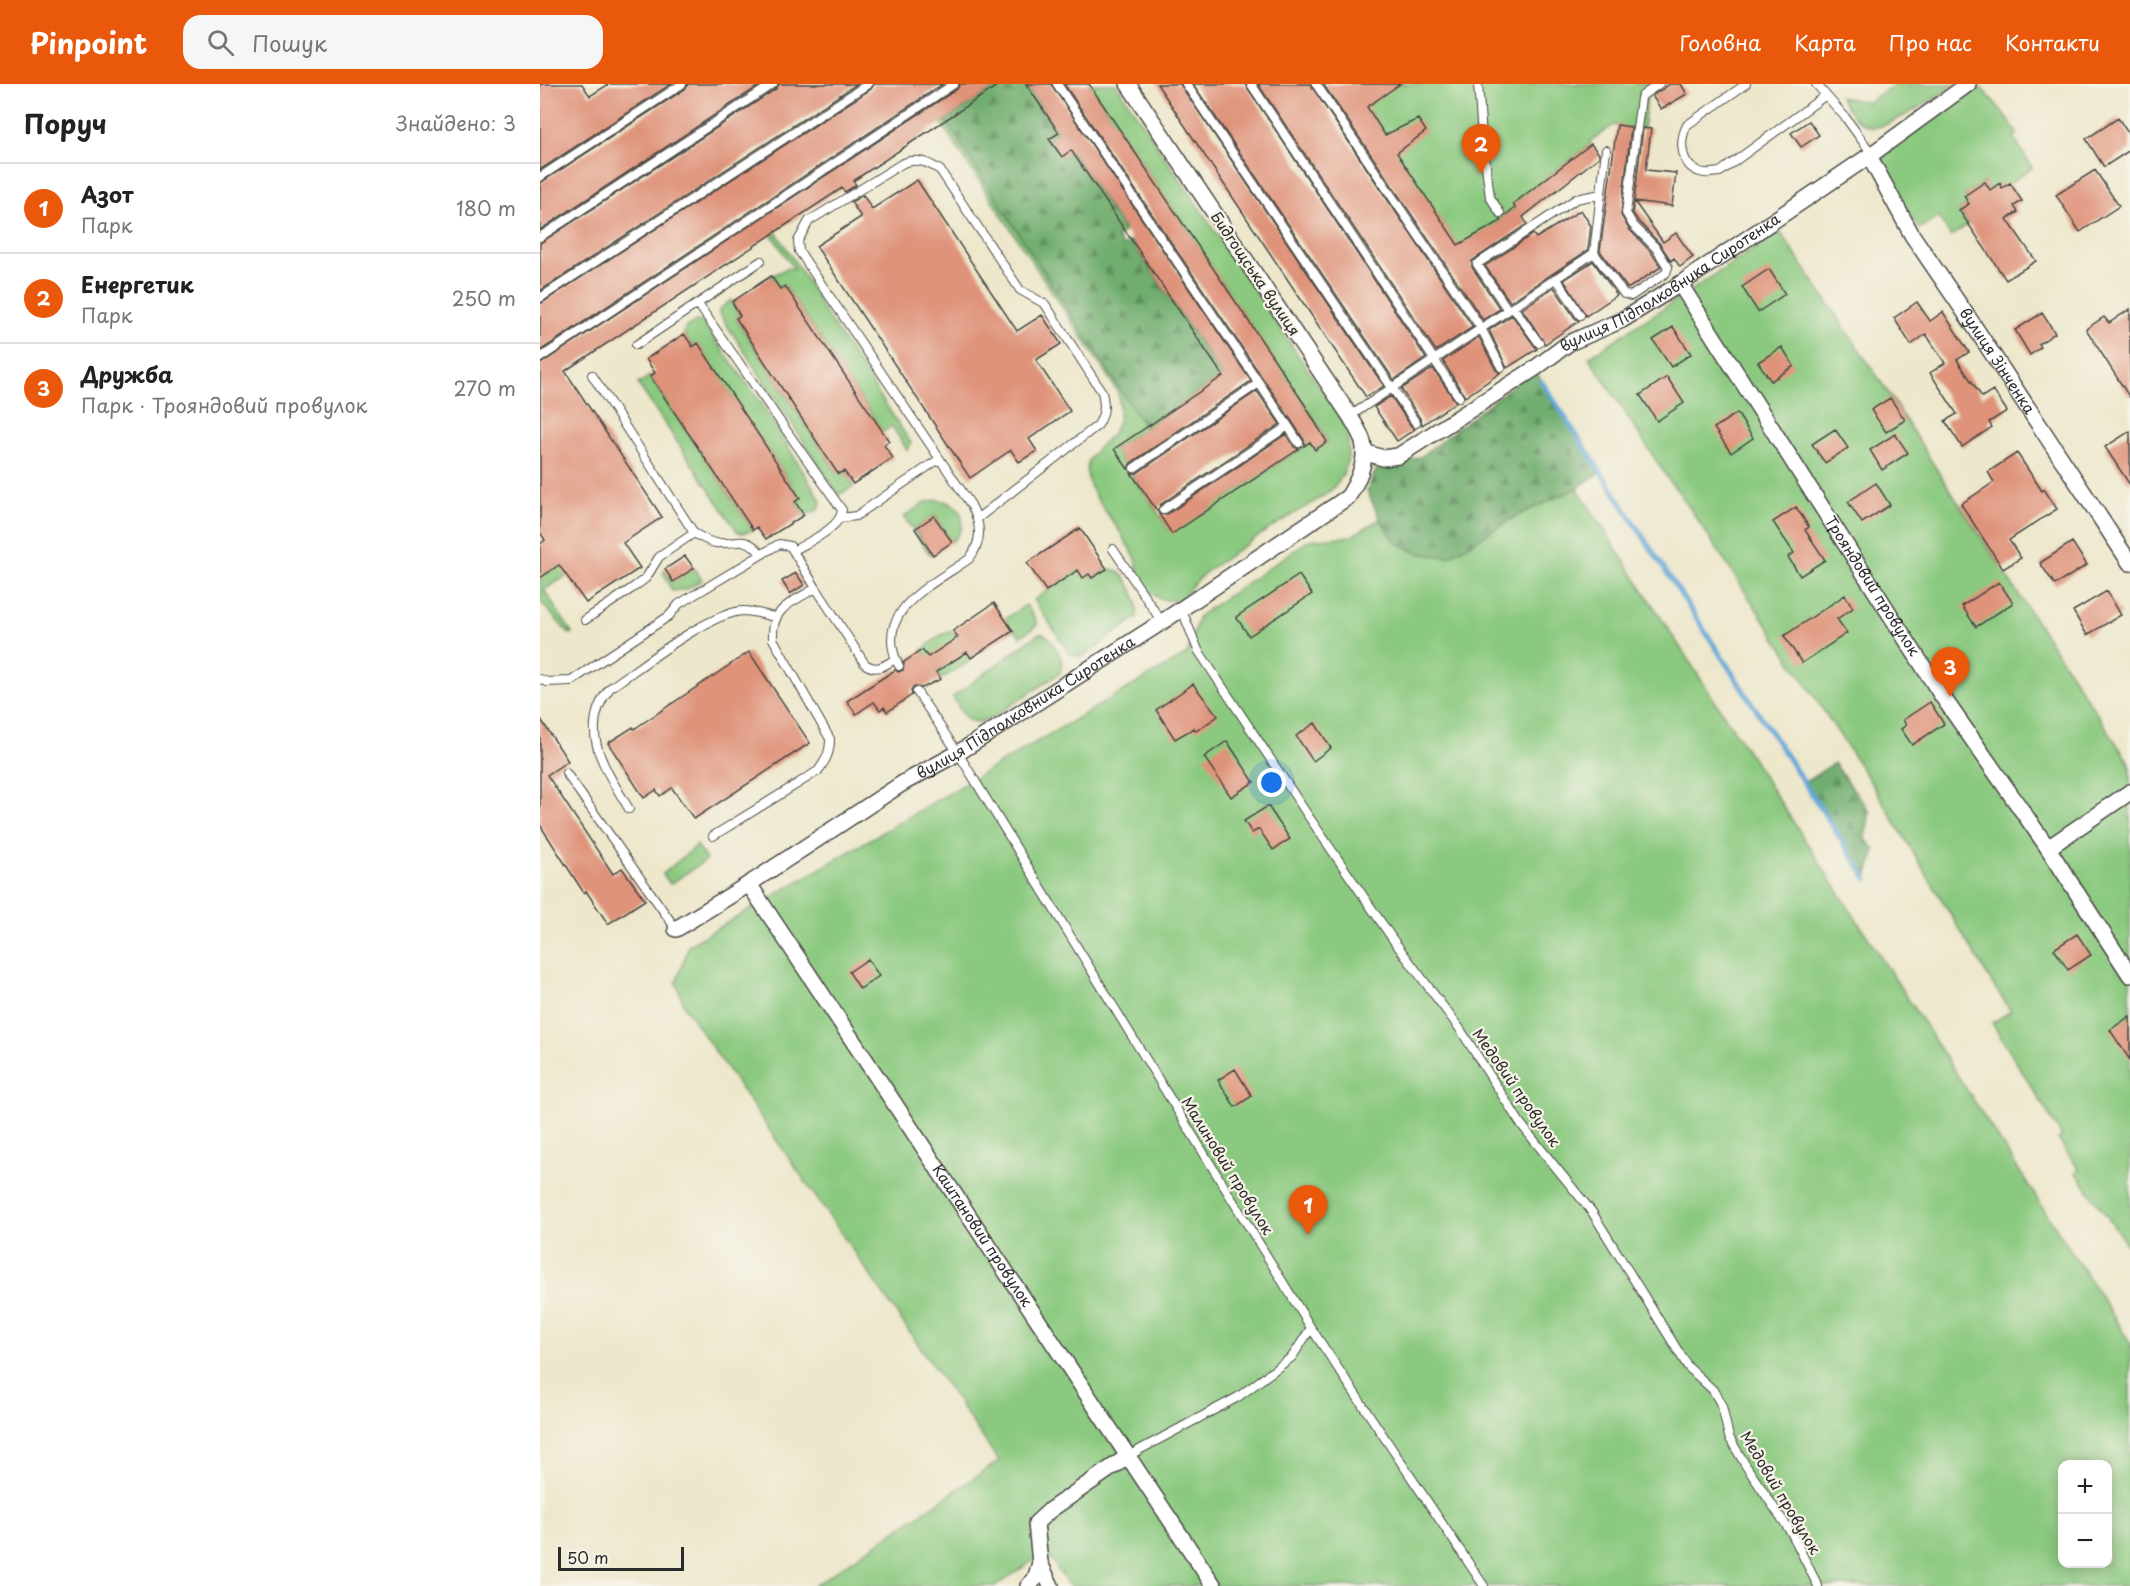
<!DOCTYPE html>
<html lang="uk">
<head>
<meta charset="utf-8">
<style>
	body { margin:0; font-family:"Playpen Sans",sans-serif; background:#f6f6f6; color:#222 }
	.controls { position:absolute; right:18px; bottom:18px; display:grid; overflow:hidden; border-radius:12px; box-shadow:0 3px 15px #0003 }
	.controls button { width:54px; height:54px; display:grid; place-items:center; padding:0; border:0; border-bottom:2px solid #e0e0e0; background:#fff; color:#222; font:30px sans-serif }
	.scale { position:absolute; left:18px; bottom:15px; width:126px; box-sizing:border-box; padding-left:6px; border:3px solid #2b2b2b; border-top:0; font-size:16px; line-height:21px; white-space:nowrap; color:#2b2b2b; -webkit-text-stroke:4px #f7f3e8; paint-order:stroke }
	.you { position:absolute; left:732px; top:699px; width:21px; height:21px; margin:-15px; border:4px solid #fff; border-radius:50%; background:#1a73e8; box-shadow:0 0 0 9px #1a73e833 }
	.badge { display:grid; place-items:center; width:39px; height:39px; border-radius:50%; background:#ea580c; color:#fff; font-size:20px; font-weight:700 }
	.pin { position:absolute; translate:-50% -50px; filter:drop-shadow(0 2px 3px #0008) }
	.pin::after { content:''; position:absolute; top:32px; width:21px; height:18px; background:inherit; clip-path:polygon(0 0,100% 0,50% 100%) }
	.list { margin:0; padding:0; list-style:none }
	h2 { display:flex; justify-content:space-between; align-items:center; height:78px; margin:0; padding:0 24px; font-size:26px }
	h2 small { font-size:20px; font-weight:400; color:#767676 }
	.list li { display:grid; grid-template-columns:39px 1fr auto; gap:18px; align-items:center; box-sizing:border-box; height:90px; padding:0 24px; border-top:2px solid #e0e0e0 }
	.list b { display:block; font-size:22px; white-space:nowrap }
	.list p { margin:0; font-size:20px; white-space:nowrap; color:#767676 }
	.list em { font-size:20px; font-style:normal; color:#767676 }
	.icon { flex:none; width:33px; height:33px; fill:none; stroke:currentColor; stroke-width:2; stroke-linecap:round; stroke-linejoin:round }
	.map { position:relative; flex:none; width:1590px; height:1502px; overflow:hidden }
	header { display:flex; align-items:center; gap:36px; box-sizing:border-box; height:84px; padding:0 30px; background:#ea580c; color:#fff }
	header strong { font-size:28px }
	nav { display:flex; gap:33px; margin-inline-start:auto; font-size:21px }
	.search { width:420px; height:54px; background:#f6f6f6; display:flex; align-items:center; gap:15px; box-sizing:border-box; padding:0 21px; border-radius:18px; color:#767676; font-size:22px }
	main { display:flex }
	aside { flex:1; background:#fff }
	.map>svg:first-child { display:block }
	.green { fill:#8ac97f; stroke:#5a7a55; stroke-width:1.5; fill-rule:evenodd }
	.forest { fill:url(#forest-firs); stroke:#4d6c4c; stroke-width:1.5 }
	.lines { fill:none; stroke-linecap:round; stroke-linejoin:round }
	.stream { stroke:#61a7d7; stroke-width:5 }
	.building { fill:#df937a }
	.lane-casing { stroke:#484743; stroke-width:10 }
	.street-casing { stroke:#484743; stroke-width:18 }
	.lane { stroke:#fff; stroke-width:8 }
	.street { stroke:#fff; stroke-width:15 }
	.labels { text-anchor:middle; stroke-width:4.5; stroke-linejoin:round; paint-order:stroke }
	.street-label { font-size:15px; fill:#2b2b2b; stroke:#f7f3e8 }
</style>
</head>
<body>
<header>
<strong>Pinpoint</strong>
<div class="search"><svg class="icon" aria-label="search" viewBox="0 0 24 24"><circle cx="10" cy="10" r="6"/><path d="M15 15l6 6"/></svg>Пошук</div>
<nav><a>Головна</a><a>Карта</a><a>Про нас</a><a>Контакти</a></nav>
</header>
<main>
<aside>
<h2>Поруч<small>Знайдено: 3</small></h2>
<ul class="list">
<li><span class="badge">1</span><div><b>Азот</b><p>Парк</p></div><em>180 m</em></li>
<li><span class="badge">2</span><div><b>Енергетик</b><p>Парк</p></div><em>250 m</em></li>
<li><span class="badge">3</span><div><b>Дружба</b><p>Парк · Трояндовий провулок</p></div><em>270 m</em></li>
</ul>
</aside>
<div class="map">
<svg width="1590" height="1502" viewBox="0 0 1590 1502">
	<defs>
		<pattern id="forest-firs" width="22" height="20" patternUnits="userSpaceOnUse" patternTransform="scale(1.5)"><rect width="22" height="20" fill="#6fad6e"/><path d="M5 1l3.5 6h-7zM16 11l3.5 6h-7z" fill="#5b8d5b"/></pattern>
	</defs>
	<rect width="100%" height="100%" fill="#f7f3e8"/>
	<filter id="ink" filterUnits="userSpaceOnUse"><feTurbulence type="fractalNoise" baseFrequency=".0167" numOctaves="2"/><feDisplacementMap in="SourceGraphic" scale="12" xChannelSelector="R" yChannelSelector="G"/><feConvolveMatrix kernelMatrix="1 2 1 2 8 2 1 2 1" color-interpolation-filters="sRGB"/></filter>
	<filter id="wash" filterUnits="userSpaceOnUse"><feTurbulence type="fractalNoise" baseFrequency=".008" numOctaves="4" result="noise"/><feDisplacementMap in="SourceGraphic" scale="24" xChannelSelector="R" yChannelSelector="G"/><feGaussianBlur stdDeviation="1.35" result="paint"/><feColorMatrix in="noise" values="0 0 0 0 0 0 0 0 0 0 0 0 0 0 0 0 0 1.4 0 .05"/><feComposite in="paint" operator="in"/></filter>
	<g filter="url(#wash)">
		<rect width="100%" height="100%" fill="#ede7cb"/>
		<path class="green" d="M549,0H576L805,341C810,362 811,380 798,398C786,414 767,421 750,432C725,447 701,464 677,480C665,488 656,496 647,508C644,511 641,516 637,516C615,521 594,496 597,476C591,468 586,458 581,449C570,432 545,405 547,385C548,368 565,360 573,348C581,336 580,322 578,308L401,39L405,36L605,344L574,365L632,449L770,358L776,366L787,358L780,344Z
			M811,0H1126L1107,13L1103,45L1074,41L1050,57L1051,60L973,120L975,124L960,134L961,137L918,162Z
			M1355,0H1415C1402,10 1347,45 1333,43C1317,41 1308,26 1300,13L1328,18Z
			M1441,4C1455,18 1467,32 1477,49L1474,54L1492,84L1462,104L1459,100L1450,106L1444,98L1424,112L1429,120L1419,127L1428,140L1411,153L1399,133L1379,145C1370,131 1345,98 1342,83C1341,76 1345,70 1348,65L1434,7Z
			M236,148L276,211L279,220L371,359L367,366L352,342L343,348L245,202L240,205L231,192L247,184L254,185L232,151Z
			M1240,148L1349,310L1404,397L1590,680V1165L1536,1089L1539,1086L1518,1055L1522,1052L1452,939L1471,927L1452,899L1332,700L1177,465L1138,407L1128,395L1049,273Z
			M191,216L200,232L196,235L298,390L304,387L313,400L314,402L299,411L179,229V226Z
			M156,237L162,238L220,317L281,417C280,428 273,428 264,431L255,418L260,414L158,260L153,263L144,250L145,244Z
			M110,292L213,446L203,449L198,448L98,300Z
			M1037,404L1590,1258V1502H529L506,1468L455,1502H274L459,1377L145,924L136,899L149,861L647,570L659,532L769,456L812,452L840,435L856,458L976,432ZM1522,1380H1568V1480H1522Z
			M396,416C422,418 431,438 412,458L395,432L375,445L393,471L391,472L364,433L384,419Z
			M21,480L28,491L4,506L32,549L29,550L0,517V494Z
			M154,484L162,496L147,505L132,507L123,488L125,485L133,497Z
			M567,485C569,485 575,486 577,487C588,493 602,521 596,534L542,573L530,570L494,516L538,486L549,490L553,494Z
			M486,521L497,538V541L480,553L475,545L473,547L465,535Z
			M413,547L431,574L427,579L401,595L396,588L410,578L388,573L382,566L401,551Z
			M498,550H503L507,552C515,563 526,575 520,589L450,635C426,644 423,631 413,613Z
			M157,761L166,776L130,800L123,790Z"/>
		<path class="forest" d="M460,0H486L519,49L509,56L522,73L531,66L585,147L577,154L583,162L591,157L683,292L605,344L405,36Z
			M994,285L1061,388L1037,404L976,432L909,473L879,470L856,458L840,435L827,407L836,386L880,373Z
			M1294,679L1330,728L1325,754L1335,766L1327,795L1264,699Z"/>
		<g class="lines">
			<path class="stream" d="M1002,298L1327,795"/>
		</g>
		<g id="blocks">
			<path class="building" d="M0,0H42L50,12L69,0H131L0,86Z
				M148,0H222L0,146V99L145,5Z
				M239,0H317L0,207V159L236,5Z
				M334,0H403L0,267V220L331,5Z
				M420,0H460L313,97L316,101L305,108L302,104L25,287L122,433L83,459L100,484L46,519L19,481L0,494V460L5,456L0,448V280L417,5Z
				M486,0H511L711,297L591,379L588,385L574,365L683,292L531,66L522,73L509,55L519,49Z
				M524,0H549L765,321L787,358L775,366L770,358L764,362V356L753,339Z
				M617,0H640L844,302L826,313Z
				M653,0H705L886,274L854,296Z
				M718,0H770L933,243L896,267Z
				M783,0H860L827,23L845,51L878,35L886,47L857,69L918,161L961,137L960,135L975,124L973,120L1051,60L1059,70V73L983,133L987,140L932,177V183L960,225L943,236Z
				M1130,0H1141L1147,10L1121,25L1112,12Z
				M1578,34L1590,52V66L1564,83L1546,55Z
				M1269,37L1279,51L1261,63L1251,49Z
				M1077,41L1091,43L1081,131L1089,145L1111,168L1121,183L1089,204H1087L1060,167Z
				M1103,44L1111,45L1106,86L1136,89L1132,122L1094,117Z
				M1555,86L1579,122L1540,148L1516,111Z
				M377,96L477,247L502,231L521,260L496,276L530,327L489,355L497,367L479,378L471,366L430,394L276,162L321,133L311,118L323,111L332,125Z
				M1445,98L1450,106L1460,99L1462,104L1470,99L1482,117L1474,122L1478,128L1467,135L1496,177L1466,196L1419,126L1429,120L1424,112Z
				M1094,117L1123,158L1136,149L1153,173L1140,183L1134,174L1131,177L1120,160L1098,137L1092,128Z
				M1041,126L1051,142L1048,166L970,218L945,182L993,150L996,154Z
				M1053,177L1077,211L1046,232L1024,196Z
				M1229,185L1245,210L1218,228L1202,203Z
				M231,192L240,205L245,202L349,357L344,361L353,374L313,400L304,387L298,390L196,234L200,232L192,218Z
				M1014,203L1035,234L1039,237L1005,260L982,225Z
				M1377,218L1390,237L1403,228L1429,268L1417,276L1442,313L1453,306L1467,327L1449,338L1452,343L1422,363L1405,337L1417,330L1390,289L1405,279L1386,250L1371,261L1354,234Z
				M1590,225V314L1546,245L1564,233L1569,239Z
				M1502,229L1515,249L1499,260L1501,263L1490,271L1475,246Z
				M972,231L997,265L967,284L949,246Z
				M1133,243L1151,270L1131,283L1113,256Z
				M144,250L153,263L158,259L260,414L255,418L264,431L226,455L217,443L213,446L110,292L115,289L106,275Z
				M939,253L956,286L960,289L925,313L903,277Z
				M1242,263L1254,282L1231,297L1218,278Z
				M893,284L916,318L882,341L881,336L861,305Z
				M1127,293L1144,319L1117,337L1100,311Z
				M717,307L740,340L620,421L618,428L591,389H597Z
				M851,312L871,342L875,345L857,357L834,323Z
				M1350,314L1365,336L1346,348L1331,326Z
				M1197,329L1213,354L1191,369L1174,344Z
				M1295,345L1308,364L1285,379L1272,360Z
				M1590,347V401L1565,363Z
				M746,350L754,363L759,365L632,450L619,430L626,431Z
				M1355,350L1368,369L1342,386L1330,366Z
				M1477,369L1502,407L1504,405L1517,425L1469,456L1481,474L1463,485L1421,420L1454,398L1448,388Z
				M1336,399L1350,421L1322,439L1308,418Z
				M1256,423L1269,443L1265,446L1285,476L1260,492L1248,473L1254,469L1233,438Z
				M394,432L412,458L393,471L375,445Z
				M540,444L567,485L552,494L549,490L543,494L538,486L506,507L487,479Z
				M1532,458L1547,481L1515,501L1500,479Z
				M145,472L154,484L133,498L125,485Z
				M256,489L264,501L250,510L242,497Z
				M759,491L772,510L709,552L696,533Z
				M1459,498L1473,519L1436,543L1422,522Z
				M1567,507L1581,531L1547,551L1533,527Z
				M1305,511L1313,524L1297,535L1307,549L1262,579L1244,552Z
				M454,519L473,547L431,574L427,568L396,588L401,595L382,604L374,603L371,606L372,611L347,628L344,623L340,626L334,618L316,630L307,617L355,586L358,588L363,586L364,578L382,566L388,573L418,553L413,547Z
				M209,568L270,659L154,735L132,704L120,712L116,706L104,714L68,659L93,643L94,645Z
				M653,600L678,632L656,647L654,644L635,655L616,626Z
				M1390,618L1404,640L1372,661L1361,645L1366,641L1363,636Z
				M0,634L28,677L7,691L73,790L82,784L105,816L68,840L46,807L44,809L0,741Z
				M775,639L791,664L773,677L756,652Z
				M687,657L714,698L691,713L664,673Z
				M728,722L750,755L733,766L719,745L712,749L704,737Z
				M1537,850L1551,871L1528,886L1514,865Z
				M328,875L339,892L320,905L309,888Z
				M1590,932V976L1570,946Z
				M695,985L712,1012L695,1023L678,996Z"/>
		</g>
	</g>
	<g filter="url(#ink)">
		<use href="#blocks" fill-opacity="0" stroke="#484743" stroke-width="1.5"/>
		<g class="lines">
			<g class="lane-casing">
				<path id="lane" d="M517,0L719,299
					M646,0L876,339
					M711,0L919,313
					M776,0L941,244L961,283
					M938,0L942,52L950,113L960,129
					M1206,0L1147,41C1138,59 1141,86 1165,89C1169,90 1175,88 1180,88L1286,11
					M1276,0L1305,33L1332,70
					M0,93L142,0
					M0,153L233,0
					M1054,169L1084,210L1091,212L1126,189L1128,183L1116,164L1093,141L1086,129L1101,14L1103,11L1119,0
					M1016,194L1040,231
					M0,214L328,0
					M158,220L302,426C301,444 268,458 253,467
					M973,223L999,259
					M968,226L937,180L1036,115L1061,110
					M96,261L221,177
					M0,274L414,0
					M52,291L154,449C161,453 168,458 176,459C197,461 206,450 221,470
					M810,332L1054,169L1066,66
					M748,342L759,359
					M594,384L719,299L748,342L623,426
					M301,434L316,432L399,375
					M573,465L622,538
					M641,524L658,566L769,733L854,857L920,945L980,1039L1052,1128L1148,1283L1173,1306L1182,1322L1189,1353L1206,1382L1252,1450L1278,1502
					M45,536L94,503L106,494L119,473L154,449
					M359,582C331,527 392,501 429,475C443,457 441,440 431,421L259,167L258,157L269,137L363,79C378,74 387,78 400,86L480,206L505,220L562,308C565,322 565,329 558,341L438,434
					M0,595L7,598L31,597L129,532L139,520L239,460L250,462L276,504
					M377,608L418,669L771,1244L944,1502
					M26,689L136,845
					M89,725C66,686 36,646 70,604C101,583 168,529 203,527C213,527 225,531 235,533
					M173,752L278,687C286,676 290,669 290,655L233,555C231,523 253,518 276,504L325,580C337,588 344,582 355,575
					M588,1372L698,1313L752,1273L771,1244"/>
			</g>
			<g class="street-casing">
				<g id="street">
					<path id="s1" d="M1329,72L1372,151L1432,239L1590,479"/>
					<path id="s2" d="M1140,200L1400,609L1508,764L1590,891"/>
					<path id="s3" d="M824,368L843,374L858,372L994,285L1029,259L1082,236L1140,200L1332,70L1428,0"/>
					<path d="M1508,764L1590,708"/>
					<path id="s4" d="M209,800L674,1502"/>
					<path id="s5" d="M136,845L209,800L363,699L418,669L622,538L808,413C817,399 828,376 823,358C821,349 814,340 810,332L588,0"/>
					<path d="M488,1502L495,1495L500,1479"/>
					<path d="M511,1502L500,1479L496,1439L510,1426L587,1373"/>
				</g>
			</g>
			<use href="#lane" class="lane"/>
			<use href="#street" class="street"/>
		</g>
	</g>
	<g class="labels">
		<g class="street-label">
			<text transform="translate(715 190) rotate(56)" y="5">Бидгощська вулиця</text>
			<text dy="5" stroke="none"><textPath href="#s3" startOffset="358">вулиця Підполковника Сиротенка</textPath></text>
			<text dy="5" stroke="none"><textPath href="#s1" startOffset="242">вулиця Зінченка</textPath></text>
			<text dy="5" stroke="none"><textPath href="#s2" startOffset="358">Трояндовий провулок</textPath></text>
			<text dy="5" stroke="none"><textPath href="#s5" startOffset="414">вулиця Підполковника Сиротенка</textPath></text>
			<text transform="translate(976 1004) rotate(55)" y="5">Медовий провулок</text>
			<text transform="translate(687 1082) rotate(58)" y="5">Малиновий провулок</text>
			<text dy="5" stroke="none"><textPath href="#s4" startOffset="422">Каштановий провулок</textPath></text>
			<text transform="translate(1240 1409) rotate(59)" y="5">Медовий провулок</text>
		</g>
	</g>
</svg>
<div class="controls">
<button>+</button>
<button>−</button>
</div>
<div class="scale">50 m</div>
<div class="you"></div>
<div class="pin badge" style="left:768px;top:1151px">1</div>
<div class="pin badge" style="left:941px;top:90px">2</div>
<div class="pin badge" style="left:1410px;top:613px">3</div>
</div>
</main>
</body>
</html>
